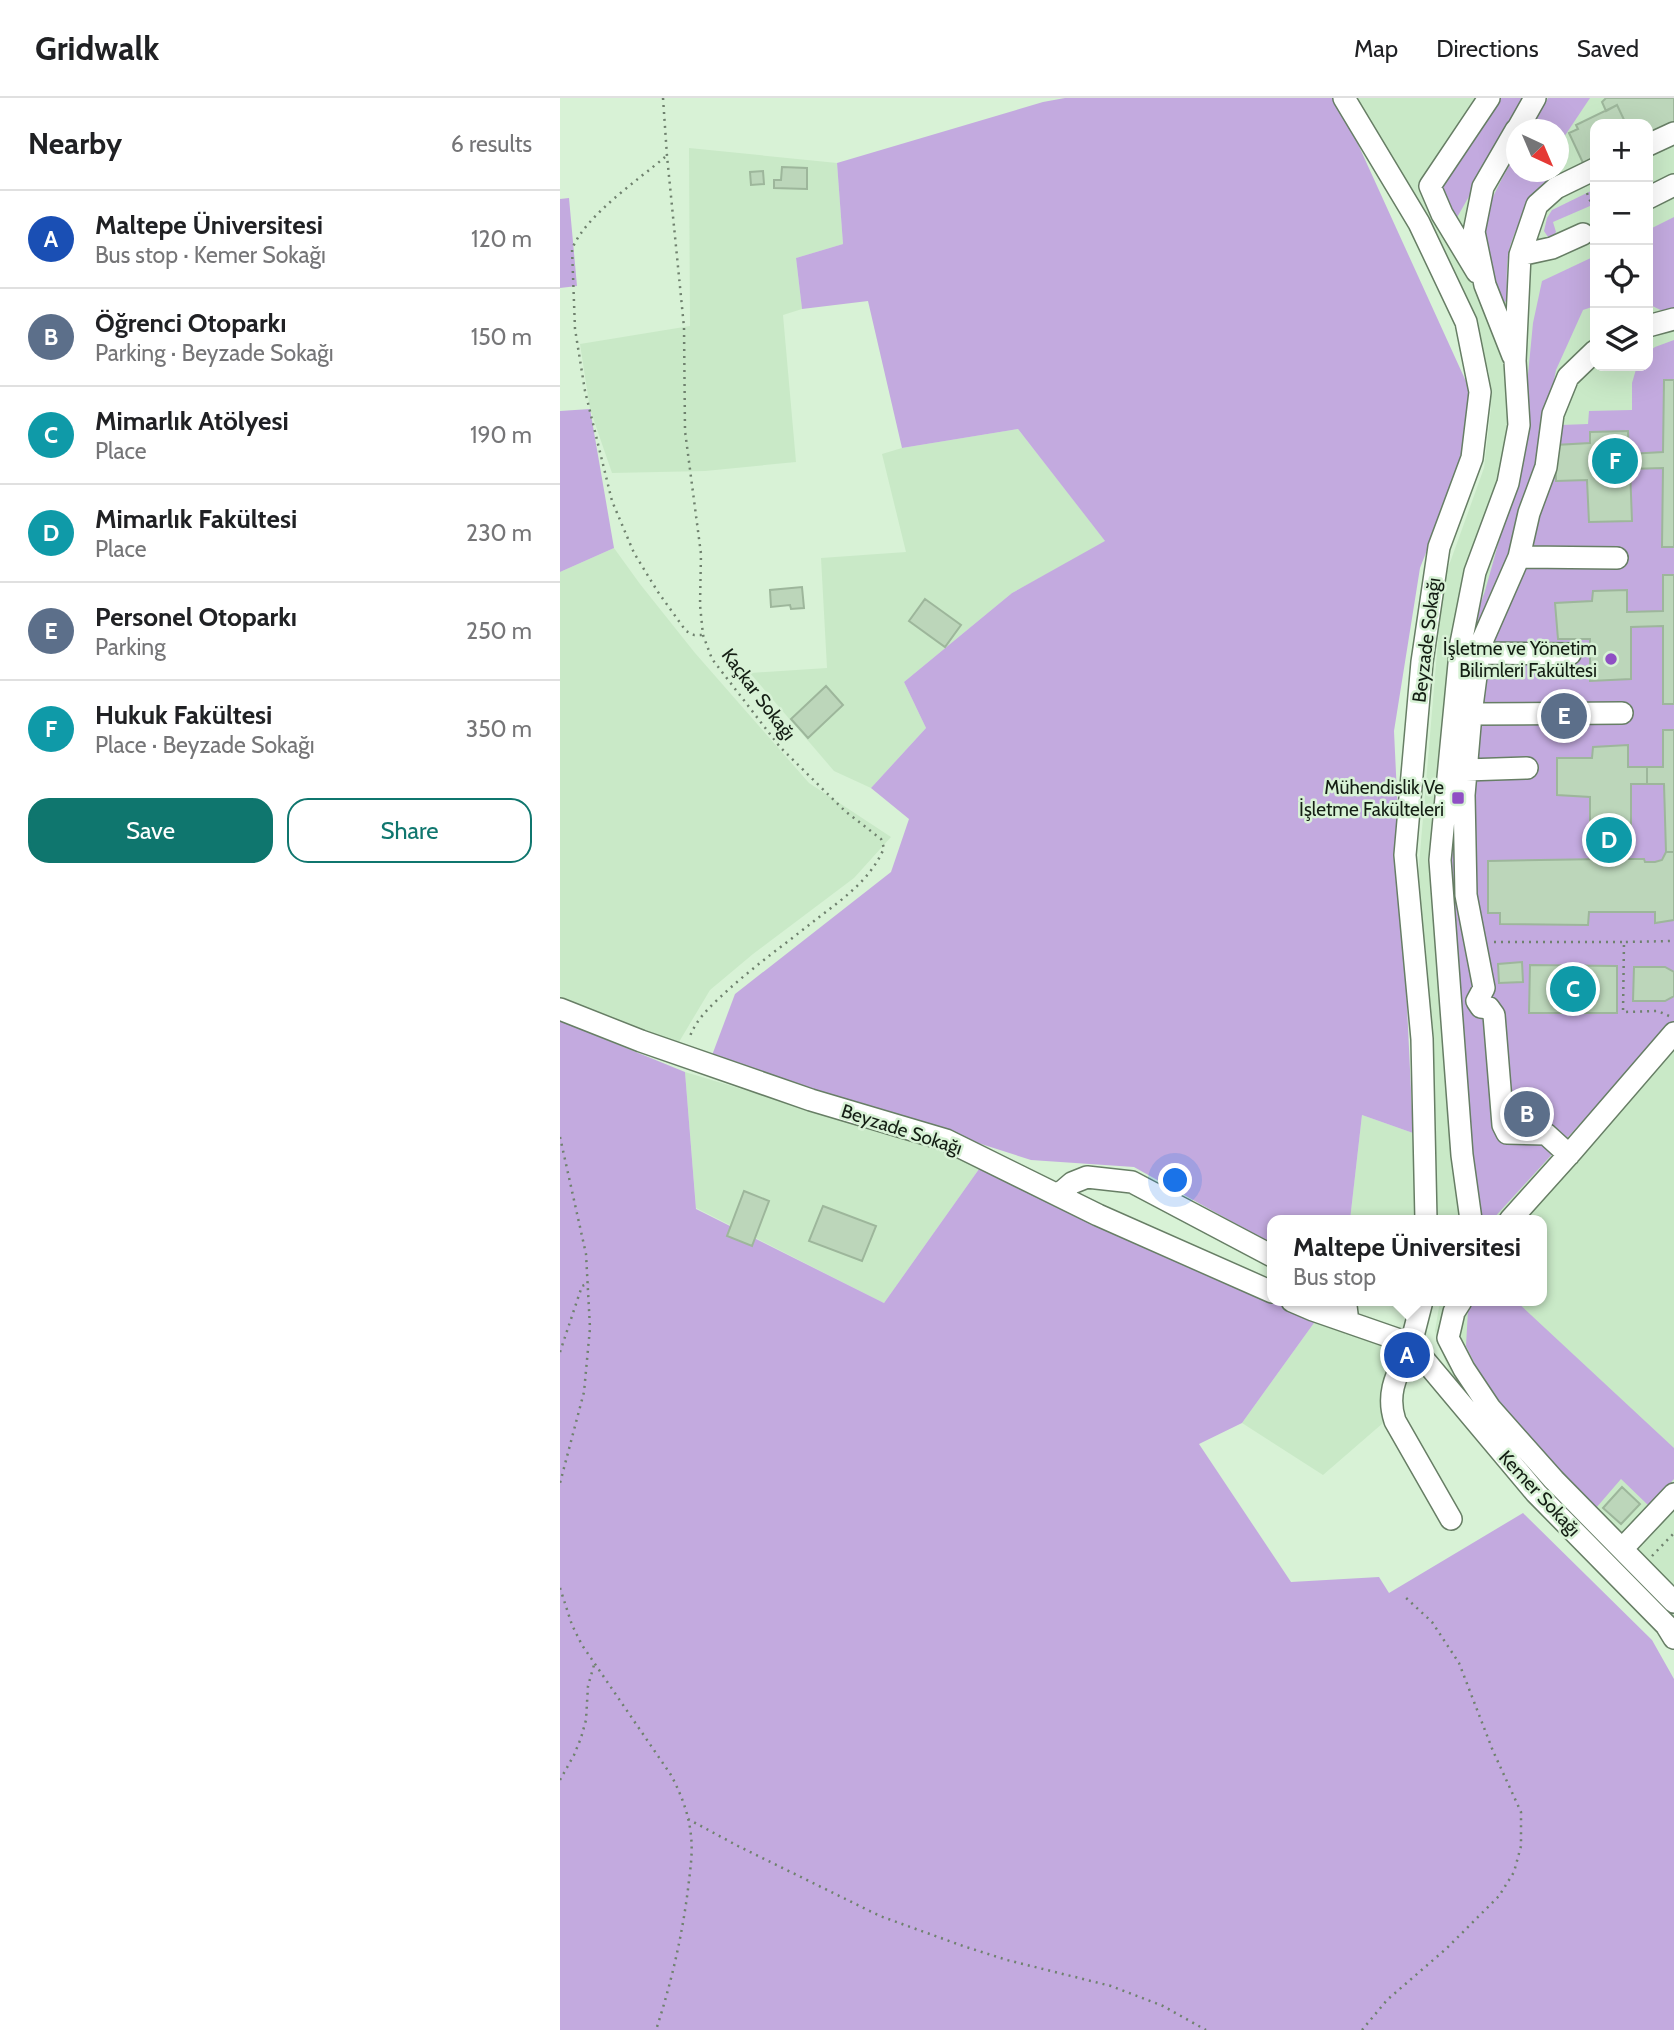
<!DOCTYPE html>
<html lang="en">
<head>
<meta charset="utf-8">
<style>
	body { margin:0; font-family:Cabin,sans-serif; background:#f2f2f2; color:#202124 }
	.controls { position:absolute; right:21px; top:21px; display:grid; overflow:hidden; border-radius:14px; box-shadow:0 7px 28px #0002 }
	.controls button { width:63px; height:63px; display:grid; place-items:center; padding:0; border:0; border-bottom:2px solid #e0e0e0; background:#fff; color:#202124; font:35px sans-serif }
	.compass { position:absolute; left:946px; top:21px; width:63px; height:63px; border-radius:50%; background:#fff; box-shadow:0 7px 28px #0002; rotate:136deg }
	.you { position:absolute; left:616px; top:1083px; width:24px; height:24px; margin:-18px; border:5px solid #fff; border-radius:50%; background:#1a73e8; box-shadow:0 0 0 10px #1a73e833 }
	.badge { display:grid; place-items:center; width:46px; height:46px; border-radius:50%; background:#0f766e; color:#fff; font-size:23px; font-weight:700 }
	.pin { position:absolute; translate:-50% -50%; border:4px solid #fff; box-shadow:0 2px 7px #0006 }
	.popup { position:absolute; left:707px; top:1117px; width:280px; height:91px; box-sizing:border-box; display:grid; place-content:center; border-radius:14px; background:#fff; filter:drop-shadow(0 2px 5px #0005); font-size:23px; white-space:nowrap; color:#757577 }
	.popup b { font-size:26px; color:#202124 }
	.popup::after { content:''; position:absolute; left:50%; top:100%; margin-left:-14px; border:14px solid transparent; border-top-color:#fff }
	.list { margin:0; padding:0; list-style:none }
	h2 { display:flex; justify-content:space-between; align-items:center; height:91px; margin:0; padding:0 28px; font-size:30px }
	h2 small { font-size:23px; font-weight:400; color:#757577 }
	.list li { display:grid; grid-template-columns:46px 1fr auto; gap:21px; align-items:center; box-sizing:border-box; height:98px; padding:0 28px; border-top:2px solid #e0e0e0 }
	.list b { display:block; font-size:26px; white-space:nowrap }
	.list p { margin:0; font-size:23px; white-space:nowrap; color:#757577 }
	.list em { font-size:23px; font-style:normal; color:#757577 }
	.actions { display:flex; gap:14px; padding:21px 28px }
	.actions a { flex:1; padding:16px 0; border:2px solid #0f766e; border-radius:21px; text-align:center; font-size:24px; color:#0f766e }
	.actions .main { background:#0f766e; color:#fff }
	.icon { flex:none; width:38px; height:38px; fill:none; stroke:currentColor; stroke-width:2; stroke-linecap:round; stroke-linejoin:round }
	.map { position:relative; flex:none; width:1114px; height:1932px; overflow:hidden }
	header { display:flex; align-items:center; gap:42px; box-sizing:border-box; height:98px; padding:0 35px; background:#fff; border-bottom:2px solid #e0e0e0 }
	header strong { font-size:33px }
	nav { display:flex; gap:38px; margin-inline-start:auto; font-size:24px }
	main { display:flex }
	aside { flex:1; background:#fff }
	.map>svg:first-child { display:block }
	.built { fill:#c9e9c7; fill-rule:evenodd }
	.green { fill:#c3aadf }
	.building { fill:#bcd6ba; stroke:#9db69b; stroke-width:2 }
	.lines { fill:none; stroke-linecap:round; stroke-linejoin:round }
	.minor-casing { stroke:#677e65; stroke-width:24 }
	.path { stroke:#6f816e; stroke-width:2.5; stroke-dasharray:2 5; stroke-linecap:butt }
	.minor { stroke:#fff; stroke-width:21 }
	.poi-dot { fill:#8f4fc4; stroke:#d8f2d6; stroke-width:2.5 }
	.labels { text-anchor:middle; stroke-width:5; stroke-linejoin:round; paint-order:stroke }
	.street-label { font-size:19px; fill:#141e14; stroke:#d8f2d6 }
	.poi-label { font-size:19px; fill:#141e14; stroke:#d8f2d6; text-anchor:end }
</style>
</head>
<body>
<header>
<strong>Gridwalk</strong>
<nav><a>Map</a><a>Directions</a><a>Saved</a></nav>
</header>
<main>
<aside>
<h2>Nearby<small>6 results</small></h2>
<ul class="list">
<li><span class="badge" style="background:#1a4fb4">A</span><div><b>Maltepe Üniversitesi</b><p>Bus stop · Kemer Sokağı</p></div><em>120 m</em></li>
<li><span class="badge" style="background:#5c6f8a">B</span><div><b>Öğrenci Otoparkı</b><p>Parking · Beyzade Sokağı</p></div><em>150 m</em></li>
<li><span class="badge" style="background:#0f9aa8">C</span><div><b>Mimarlık Atölyesi</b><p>Place</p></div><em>190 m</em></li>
<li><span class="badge" style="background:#0f9aa8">D</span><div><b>Mimarlık Fakültesi</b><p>Place</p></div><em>230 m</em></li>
<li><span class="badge" style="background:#5c6f8a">E</span><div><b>Personel Otoparkı</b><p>Parking</p></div><em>250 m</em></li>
<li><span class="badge" style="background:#0f9aa8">F</span><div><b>Hukuk Fakültesi</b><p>Place · Beyzade Sokağı</p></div><em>350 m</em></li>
</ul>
<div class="actions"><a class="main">Save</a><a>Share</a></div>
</aside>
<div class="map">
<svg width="1114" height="1932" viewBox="0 0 1114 1932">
	<rect width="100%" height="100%" fill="#d8f2d6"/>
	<path class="built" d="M795,0H1114V1533L976,1388L900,1295L888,1271L875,1233L880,1203H982V1122H875L867,867L858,779L883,484L924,370L931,310L929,274ZM1035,26H1088V268H1035ZM956,32H998V74H956Z
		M129,50L277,65L283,146L236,160L242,211L223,217L236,364L145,373L52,375L30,311L20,246L130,228Z
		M458,331L546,444L452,495L344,584L366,630L311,690L274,673L190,575L267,570L261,460L346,454L322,356L342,350Z
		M54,450L80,486L135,555L249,685L331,739L294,780L193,856L150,892L119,944L0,906V474Z
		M125,974L424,1064L324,1205L136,1110Z
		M802,1017L853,1035L857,1122H790Z
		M759,1218L850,1248L838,1312L763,1377L682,1325Z"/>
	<path class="green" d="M505,0H777L909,290L901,365L860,470L834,633L853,1035L802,1017L790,1122H712V1146L574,1069L471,1062L151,960L175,896L331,774L349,721L311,690L366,630L344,584L452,495L545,443L458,331L342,350L308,203L242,211L236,160L283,146L277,65L483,4Z
		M936,0H965L895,123L879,82Z
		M988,0H1030L1002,42L999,67L998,32L970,31Z
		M956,55V74H994C976,97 952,129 948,159C946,174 947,188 947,203L938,206C933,186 921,144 925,125C929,101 945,76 956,55Z
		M1035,91V120L1030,108L993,124L996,134L994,137L988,139L984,133L987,120L992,112Z
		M9,100L17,188L0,190V101Z
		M1114,119V212L1107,215L1088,206V132Z
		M1035,158V208L1023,212L996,272L986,323L1001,327L1028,326L1029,313L1072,312V285L1077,268H1088V254L1095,249L1114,242V923L932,1122H916L886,738L910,535L925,493L949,407L964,318L973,225L982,183Z
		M30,311L54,450L0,474V313Z
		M0,923L125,974L136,1111L324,1205L424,1064L712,1203H720L759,1218L682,1325L639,1346L731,1484L819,1479L829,1495L963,1415L1092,1542L1114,1581V1932H0Z
		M913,1203H956L1114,1350V1381L1089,1408L1061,1381L1036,1410L963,1336L924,1285L906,1248L908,1212Z"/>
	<path class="building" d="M1046,0H1114V26L1088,38V26H1066L1057,7L1046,13L1042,4Z
		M1057,7L1066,26H1035V64L1024,67L1009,35L1018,31L1016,27Z
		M222,69L247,70V91L214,90V82H221Z
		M203,73L204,86L191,87L190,74Z
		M1104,282H1114V449H1102L1103,370L1070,371L1072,423L1029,424L1027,382L996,383L995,347L1030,345V334L1068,333L1069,356L1103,354Z
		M1103,477H1114V606H1103V528L1071,529V581L1030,583V541H998L995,505L1032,503L1033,493L1067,492V514L1103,513Z
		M242,489L244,510L231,511L230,507L211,509L210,492Z
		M365,501L401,527L385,549L349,523Z
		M266,588L283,607L248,640L231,621Z
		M1103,632H1114V754H1106L1104,686H1087V669H1103Z
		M1068,647V669H1087V686H1071V730L1055,731V761H1084L1085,764H1095L1102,762L1106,754H1114V822L1095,825V814H1029L1028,827L940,826V815H928V763L1043,761V731H1030V699L997,697V660H1032L1033,649Z
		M962,864L963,884L939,885L938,866Z
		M970,867L1057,868V915H969Z
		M1074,869H1105L1114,874V898L1105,903H1073Z
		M184,1093L209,1103L192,1148L167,1138Z
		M263,1108L316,1128L302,1163L249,1143Z
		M1062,1389L1080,1406L1061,1426L1043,1410Z"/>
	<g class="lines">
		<g class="minor-casing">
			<path id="minor" d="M784,0L859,125L906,224L920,294L912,360L879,449L862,564L845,757L862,941L866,1122
				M957,32L975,0
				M1088,47L1114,35
				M1088,100L1114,87
				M960,157L992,150L1023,136
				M917,174L882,116L870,88L929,0
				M1088,228L1114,221
				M953,258L925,187L914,134L923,89L956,32
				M959,459L1057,460
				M919,555L1010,556
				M911,616L1062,615
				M906,672L967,670
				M0,911L81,943L251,1002L386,1042L538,1117L712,1194
				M1009,1057L986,1036L947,1035L943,1027L934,917L929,910L921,909L917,903L924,890L906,797L904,697L911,616L920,548L959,459L969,415L986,369L993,316L1008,279L1035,253
				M498,1097L512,1085L527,1079L572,1084L712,1158
				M911,1122L902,1057L880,762L901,545L915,474L948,385L959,327L955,263L960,157L977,107L996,90L1035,71
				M950,1122L1013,1052L1114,935
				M732,1203L753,1212L851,1246L862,1203
				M782,1203L786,1208L788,1224
				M901,1203L894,1214L888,1240L904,1271L930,1310L994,1382L1114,1504
				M891,1421L835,1323C825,1293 839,1273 851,1246L976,1395L1106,1527L1114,1540
				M1062,1451L1114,1396"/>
		</g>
		<path class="path" d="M103,0L107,58L124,229L125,333L141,456L140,507L143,537L152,561L220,649L285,713L321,741L324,750C311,781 284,800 258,820C229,843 197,866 169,891C153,906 136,920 129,941
			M105,59C77,83 26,117 12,151L15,231L25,293L52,403L74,455L98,494L126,533L134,537H143
			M1027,95L1035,115
			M934,844H1064
			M1109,918L1098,913L1063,914L1064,844L1114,843
			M0,1039L26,1156L30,1230L24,1294L0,1385
			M0,1254L22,1188L29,1185
			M1092,1458L1114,1435
			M0,1490L12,1527L22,1547L111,1677C121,1696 129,1716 131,1738C133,1756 130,1773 128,1791C122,1839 111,1886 96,1932
			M0,1682L14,1657L21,1640L26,1622L28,1588L34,1567
			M128,1721L178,1748L320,1818L403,1848L447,1862L551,1888L603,1908L646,1932
			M802,1932L827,1902L887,1850L939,1798L954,1774L961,1748V1714L933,1653L899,1565L872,1524L844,1498"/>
		<use href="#minor" class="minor"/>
	</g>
	<g class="poi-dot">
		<circle cx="1051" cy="561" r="7"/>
		<rect x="891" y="693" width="14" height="14" rx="3.5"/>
	</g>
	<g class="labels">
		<g class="street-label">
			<text transform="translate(866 542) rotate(-83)" y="7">Beyzade Sokağı</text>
			<text transform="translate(199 596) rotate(53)" y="7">Kaçkar Sokağı</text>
			<text transform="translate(342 1031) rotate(18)" y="7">Beyzade Sokağı</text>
			<text transform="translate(980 1395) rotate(47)" y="7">Kemer Sokağı</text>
		</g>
		<g class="poi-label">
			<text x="1037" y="557">İşletme ve Yönetim<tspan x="1037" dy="22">Bilimleri Fakültesi</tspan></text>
			<text x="884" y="696">Mühendislik Ve<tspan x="884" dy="22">İşletme Fakülteleri</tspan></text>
		</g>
	</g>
</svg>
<div class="controls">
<button>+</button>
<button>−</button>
<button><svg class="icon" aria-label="locate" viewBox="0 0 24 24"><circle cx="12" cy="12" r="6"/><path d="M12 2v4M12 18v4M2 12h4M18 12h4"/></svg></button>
<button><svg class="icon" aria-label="layers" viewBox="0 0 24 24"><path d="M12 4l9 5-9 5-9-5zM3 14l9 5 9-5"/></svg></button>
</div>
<svg class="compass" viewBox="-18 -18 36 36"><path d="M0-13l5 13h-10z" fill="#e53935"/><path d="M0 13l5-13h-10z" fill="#757577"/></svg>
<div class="you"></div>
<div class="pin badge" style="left:847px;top:1257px;background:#1a4fb4">A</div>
<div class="popup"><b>Maltepe Üniversitesi</b>Bus stop</div>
<div class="pin badge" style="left:967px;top:1016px;background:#5c6f8a">B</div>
<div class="pin badge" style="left:1013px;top:891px;background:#0f9aa8">C</div>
<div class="pin badge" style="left:1049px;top:742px;background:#0f9aa8">D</div>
<div class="pin badge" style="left:1004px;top:618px;background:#5c6f8a">E</div>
<div class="pin badge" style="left:1055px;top:363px;background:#0f9aa8">F</div>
</div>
</main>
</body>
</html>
